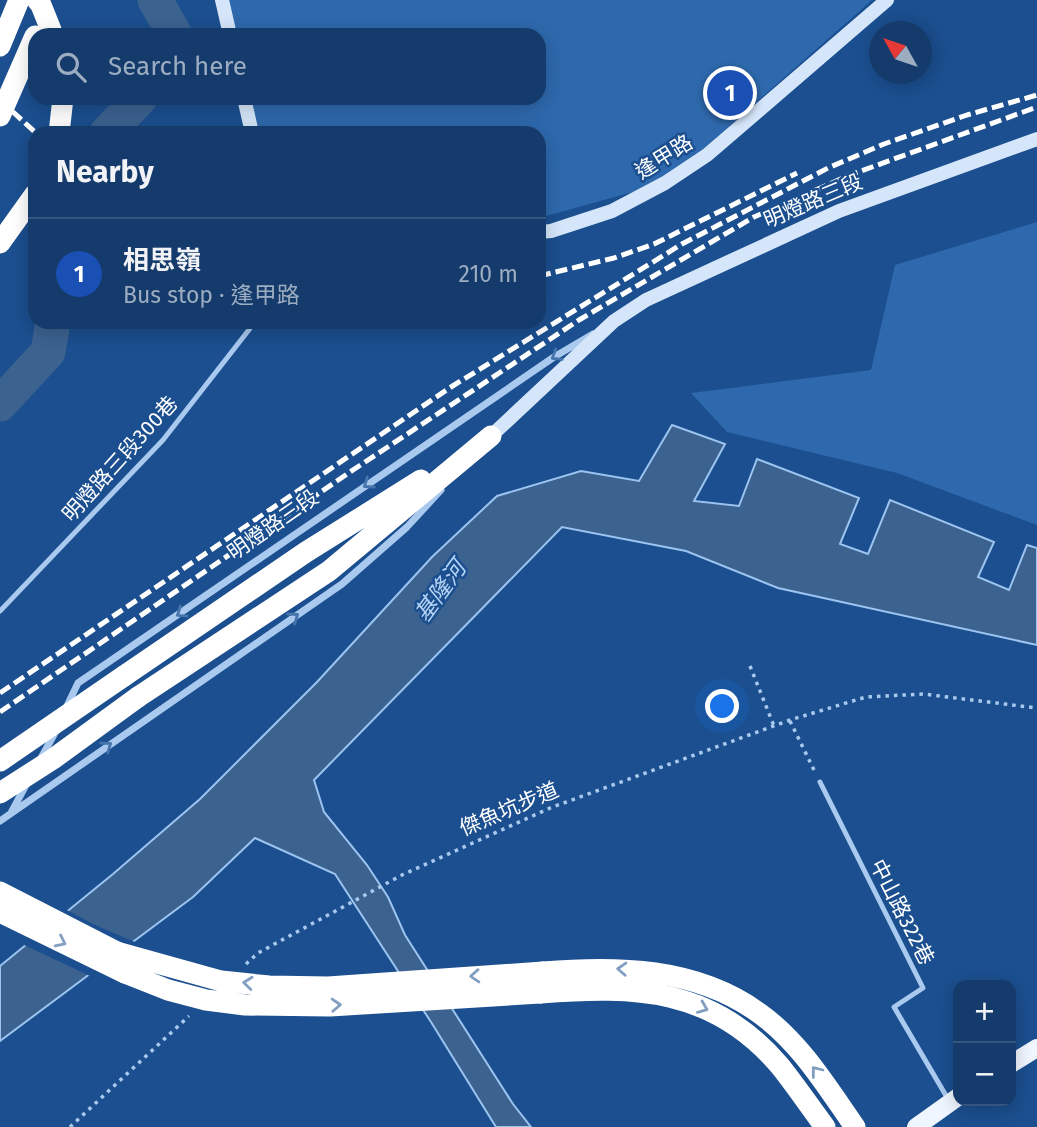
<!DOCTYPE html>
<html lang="en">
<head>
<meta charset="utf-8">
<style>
	body { margin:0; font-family:"Fira Sans","Noto Sans TC",sans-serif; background:#214673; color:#f1f3f6 }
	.controls { position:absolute; right:21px; bottom:21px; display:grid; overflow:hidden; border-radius:14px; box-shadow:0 4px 18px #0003 }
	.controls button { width:63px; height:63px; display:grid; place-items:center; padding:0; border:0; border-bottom:2px solid #33557e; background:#143b6b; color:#f1f3f6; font:35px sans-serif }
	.compass { position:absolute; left:869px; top:21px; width:63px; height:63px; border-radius:50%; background:#143b6b; box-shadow:0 4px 18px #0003; rotate:310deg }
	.you { position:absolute; left:723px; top:707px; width:24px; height:24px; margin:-18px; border:5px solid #fff; border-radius:50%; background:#1a73e8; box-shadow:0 0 0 10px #1a73e833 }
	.badge { display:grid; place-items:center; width:46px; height:46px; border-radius:50%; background:#ffd166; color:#fff; font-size:23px; font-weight:700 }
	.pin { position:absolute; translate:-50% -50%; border:4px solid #fff; box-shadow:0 2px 7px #0006 }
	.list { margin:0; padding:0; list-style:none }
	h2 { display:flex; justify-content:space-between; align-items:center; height:91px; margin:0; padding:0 28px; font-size:30px }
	h2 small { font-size:23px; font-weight:400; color:#9dadc1 }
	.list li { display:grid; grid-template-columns:46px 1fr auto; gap:21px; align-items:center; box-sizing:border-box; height:112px; padding:0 28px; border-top:2px solid #33557e }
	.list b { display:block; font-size:26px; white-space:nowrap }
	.list p { margin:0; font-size:23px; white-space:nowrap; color:#9dadc1 }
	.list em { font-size:23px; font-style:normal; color:#9dadc1 }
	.icon { flex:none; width:38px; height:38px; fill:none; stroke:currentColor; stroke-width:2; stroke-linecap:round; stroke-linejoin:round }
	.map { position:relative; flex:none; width:1037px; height:1127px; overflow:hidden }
	.search { position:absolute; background:#143b6b; box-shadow:0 4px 18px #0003; left:28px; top:28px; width:518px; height:77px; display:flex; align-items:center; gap:18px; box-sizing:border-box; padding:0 24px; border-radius:21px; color:#9dadc1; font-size:26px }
	.panel { position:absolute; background:#143b6b; box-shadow:0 4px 18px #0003; left:28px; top:126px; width:518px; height:203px; border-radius:21px }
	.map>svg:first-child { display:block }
	.green { fill:#2e69ad }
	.water { fill:#3c6290; stroke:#9cc4f0; stroke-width:2 }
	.pier { fill:#1b4f8f }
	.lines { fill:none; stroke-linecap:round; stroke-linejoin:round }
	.river { stroke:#3c6290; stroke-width:35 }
	.path { stroke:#a9c9ee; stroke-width:3.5; stroke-dasharray:3.5 5; stroke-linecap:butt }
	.lane { stroke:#a9c9ee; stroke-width:5 }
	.street { stroke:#a9c9ee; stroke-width:7 }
	.secondary { stroke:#d6e6fa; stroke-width:14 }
	.primary { stroke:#f0f6ff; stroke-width:18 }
	.highway { stroke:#fff; stroke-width:21 }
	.rail { stroke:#fff; stroke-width:5; stroke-dasharray:12 5; stroke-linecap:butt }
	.highway-bridge { stroke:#fff; stroke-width:21 }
	.oneway { stroke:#4674ac }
	.oneway2 { stroke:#829ec1 }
	.labels { text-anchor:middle; stroke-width:5; stroke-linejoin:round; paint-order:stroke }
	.street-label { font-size:21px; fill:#fff; stroke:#1b4f8f }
	.water-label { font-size:23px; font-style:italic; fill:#b5d3f5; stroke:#1b4f8f }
</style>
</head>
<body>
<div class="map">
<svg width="1037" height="1127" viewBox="0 0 1037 1127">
	<rect width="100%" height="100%" fill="#1b4f8f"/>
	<path class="green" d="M218,0H872L665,183L539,218V133H259L249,98H539V35H229Z
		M1037,222V525L897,473L727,432L691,393L871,370L895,265Z"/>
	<path class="water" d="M672,425L725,444L694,501L739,506L757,459L859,498L840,544L868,554L890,500L994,542L978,577L1009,590L1027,545L1037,548V645L778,588L686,551L562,527L314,780L324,812L367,865L388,897L405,935L513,1104L531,1127H496L431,1022L335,874L255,838L193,897L0,1041V966L113,874L200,799L317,682L432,557L497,496L581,471L639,481Z"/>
	<path class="pier" d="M65,909L93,924L137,943L92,977L22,944Z"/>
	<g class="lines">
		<path class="river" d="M155,0L174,33L172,35
			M107,133L140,98
			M0,404L48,352L53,322"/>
		<path class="path" d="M750,666L774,726
			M790,721L816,774
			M246,964L258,953L402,875L550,808L790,720L866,697L923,694L1037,708
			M70,1127L189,1016"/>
		<path class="lane" d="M0,611L163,440L255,322
			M820,782L923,988L894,1007L948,1099"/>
		<path class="street" d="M66,708L78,683L554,357L593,334
			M41,758L56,731
			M11,813L27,783
			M0,821L342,584L407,527L441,490"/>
		<path class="secondary" d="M222,0L230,35
			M244,98L252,133
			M539,232L551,231L612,211L665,183L707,155L887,0
			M491,436L614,321L646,300L839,211L1037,139"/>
		<path class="primary" d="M1011,1064L1037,1048
			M916,1127L958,1097"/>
		<path class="highway" d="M0,46L19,0
			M59,133L63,98
			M0,243L35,194
			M124,676L306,552L421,480
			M138,697L329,571L491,436
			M0,892L117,952
			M0,912L125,973
			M543,972C617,966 696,967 759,1013C800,1042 827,1087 855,1127
			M540,993C635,986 713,987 780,1066C796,1086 810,1107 825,1127"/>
		<path class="rail" d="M0,100L36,133
			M539,276L614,258L654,244L797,173
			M0,693L451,387L682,244L828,168L884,144L967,115L1037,95
			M0,712L350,472L579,320L754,217L850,175L1037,107"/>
		<path class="highway-bridge" d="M37,0L41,5L53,35
			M0,116L35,36
			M0,761L124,676
			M0,793L53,759L138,697
			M117,952L221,981L269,986L328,987L543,972
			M125,973L168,990L206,1000L245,1005L330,1006L540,993"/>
	</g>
	<defs><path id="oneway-chevron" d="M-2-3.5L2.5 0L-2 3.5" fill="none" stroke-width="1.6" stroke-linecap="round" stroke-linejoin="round" transform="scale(1.75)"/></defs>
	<g class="oneway">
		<use href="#oneway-chevron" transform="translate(556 356) rotate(148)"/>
		<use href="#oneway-chevron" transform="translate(368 484) rotate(145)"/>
		<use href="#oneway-chevron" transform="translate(181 613) rotate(146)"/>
		<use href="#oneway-chevron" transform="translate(294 617) rotate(-35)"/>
		<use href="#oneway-chevron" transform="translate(107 746) rotate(-35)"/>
	</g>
	<g class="oneway2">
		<use href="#oneway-chevron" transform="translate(61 942) rotate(26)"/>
		<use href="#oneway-chevron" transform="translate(622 969) rotate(-177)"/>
		<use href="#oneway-chevron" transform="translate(475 976) rotate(176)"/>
		<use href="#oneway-chevron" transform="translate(248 983) rotate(-174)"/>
		<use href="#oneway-chevron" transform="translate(336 1005) rotate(-3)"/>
		<use href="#oneway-chevron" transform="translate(703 1008) rotate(22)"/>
		<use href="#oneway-chevron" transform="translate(816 1071) rotate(-128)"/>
	</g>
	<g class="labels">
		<g class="street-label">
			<text transform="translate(664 157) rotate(-32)" y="7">逢甲路</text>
			<text transform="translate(813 201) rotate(-23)" y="7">明燈路三段</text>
			<text transform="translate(120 459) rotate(-48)" y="7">明燈路三段300巷</text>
			<text transform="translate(273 525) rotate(-35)" y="7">明燈路三段</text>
			<text transform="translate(509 809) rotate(-23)" y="7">傑魚坑步道</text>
			<text transform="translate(902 912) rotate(63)" y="7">中山路322巷</text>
		</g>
		<g class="water-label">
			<text transform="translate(440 591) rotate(-54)" y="8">基隆河</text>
		</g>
	</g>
</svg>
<div class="controls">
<button>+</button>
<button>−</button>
</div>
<svg class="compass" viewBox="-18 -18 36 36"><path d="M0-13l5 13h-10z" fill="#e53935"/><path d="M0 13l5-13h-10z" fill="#9dadc1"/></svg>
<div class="you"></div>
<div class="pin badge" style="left:730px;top:93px;background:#1a4fb4">1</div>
<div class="search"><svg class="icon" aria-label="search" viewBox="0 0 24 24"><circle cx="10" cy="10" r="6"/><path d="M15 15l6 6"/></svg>Search here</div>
<section class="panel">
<h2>Nearby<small></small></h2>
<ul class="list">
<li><span class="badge" style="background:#1a4fb4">1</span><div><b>相思嶺</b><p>Bus stop · 逢甲路</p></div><em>210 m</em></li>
</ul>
</section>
</div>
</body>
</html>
